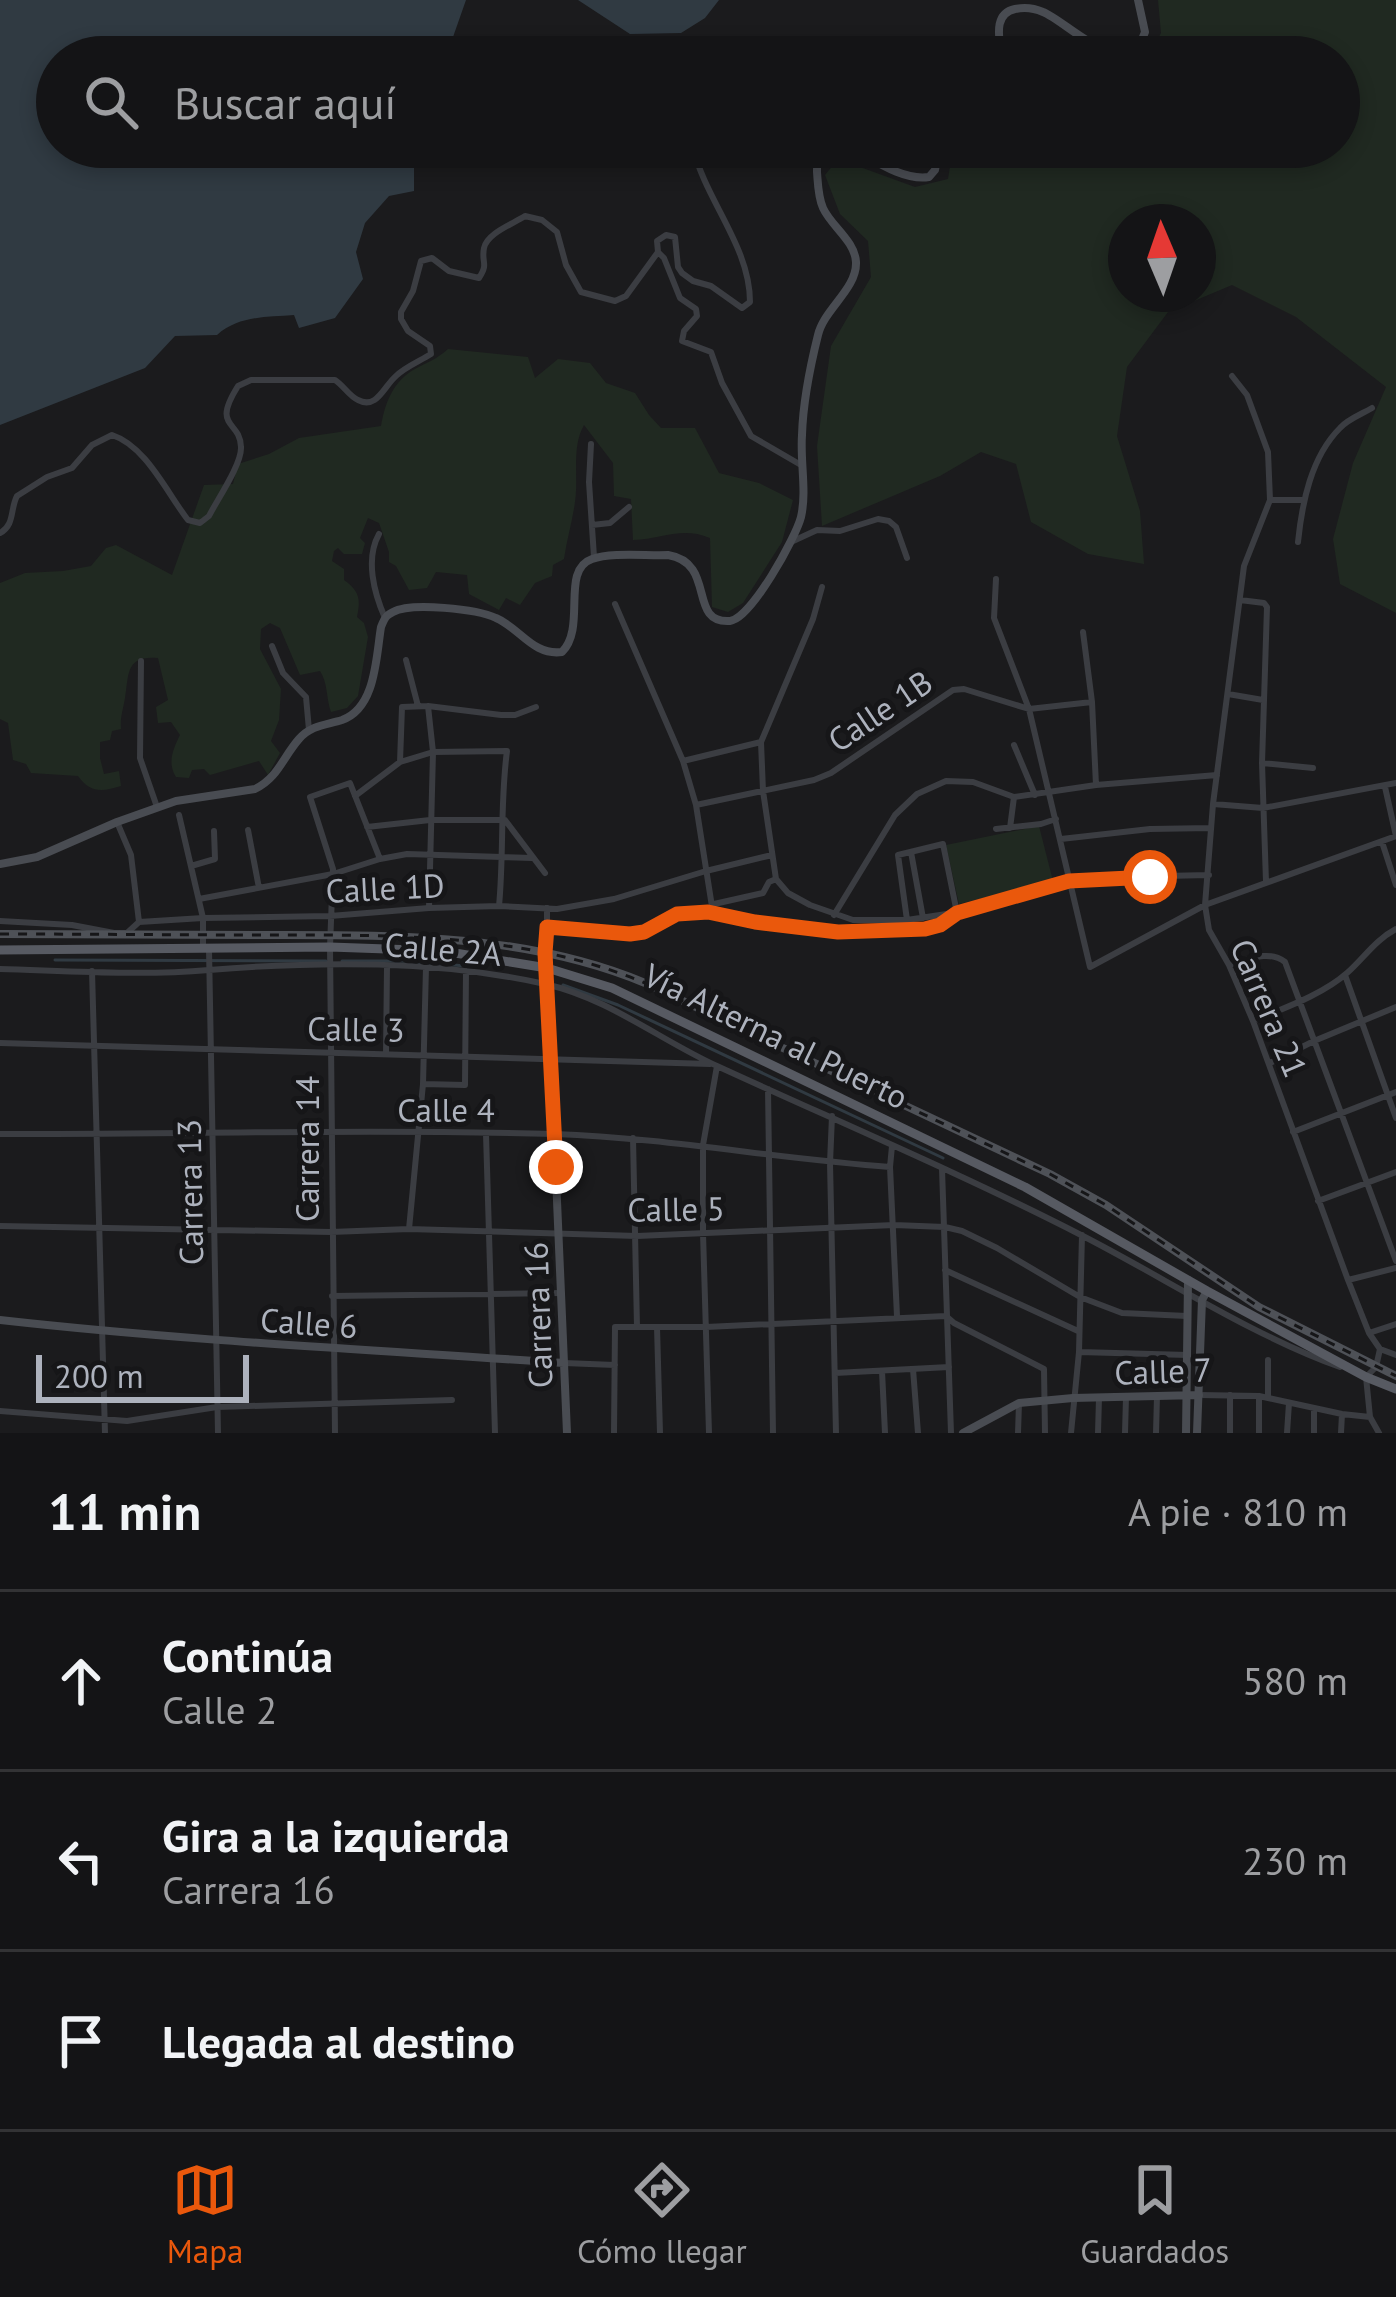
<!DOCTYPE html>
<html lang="es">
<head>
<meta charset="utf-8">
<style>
	body { margin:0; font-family:"PT Sans",sans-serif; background:#1d1d1f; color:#f1f3f6 }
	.compass { position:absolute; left:1108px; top:204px; width:108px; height:108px; border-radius:50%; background:#141416; box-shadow:0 6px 18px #0003; rotate:358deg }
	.scale { position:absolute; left:36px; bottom:30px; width:213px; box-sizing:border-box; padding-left:12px; border:6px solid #adb2bd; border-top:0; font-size:33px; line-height:42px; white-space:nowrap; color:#adb2bd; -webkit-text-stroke:9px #161618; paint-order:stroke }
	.stop { position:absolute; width:36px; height:36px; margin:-27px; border:9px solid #ea580c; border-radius:50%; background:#fff }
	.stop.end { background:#ea580c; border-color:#fff; box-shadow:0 3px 12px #0008 }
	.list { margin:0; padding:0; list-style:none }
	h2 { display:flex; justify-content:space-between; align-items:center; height:156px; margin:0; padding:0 48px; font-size:51px }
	h2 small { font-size:39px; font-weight:400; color:#9d9ea1 }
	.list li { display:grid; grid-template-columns:78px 1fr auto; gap:36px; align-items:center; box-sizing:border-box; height:180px; padding:0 48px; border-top:3px solid #333335 }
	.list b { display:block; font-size:45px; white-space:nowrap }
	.list p { margin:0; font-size:39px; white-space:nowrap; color:#9d9ea1 }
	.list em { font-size:39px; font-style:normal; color:#9d9ea1 }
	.icon { flex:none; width:66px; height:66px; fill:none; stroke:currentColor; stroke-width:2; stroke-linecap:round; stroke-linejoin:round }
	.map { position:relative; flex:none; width:1396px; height:1433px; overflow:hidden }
	.search { position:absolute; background:#141416; box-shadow:0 6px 18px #0003; left:36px; right:36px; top:36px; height:132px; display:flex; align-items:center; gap:30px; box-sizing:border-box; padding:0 42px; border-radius:66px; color:#9d9ea1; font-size:45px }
	.sheet { height:696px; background:#141416 }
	nav { display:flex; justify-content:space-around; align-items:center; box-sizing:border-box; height:168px; border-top:3px solid #333335; background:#141416; font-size:33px; color:#9d9ea1 }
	nav a { display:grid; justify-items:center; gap:6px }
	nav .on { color:#ea580c }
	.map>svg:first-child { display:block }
	.green { fill:#202921; fill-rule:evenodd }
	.water { fill:#303a42 }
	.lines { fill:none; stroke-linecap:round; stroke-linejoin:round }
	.stream { stroke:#303a42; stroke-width:3 }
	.street { stroke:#3b3d42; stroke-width:6 }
	.secondary { stroke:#494c52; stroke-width:8 }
	.primary { stroke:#575a62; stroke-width:9 }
	.rail-casing { stroke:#4e5157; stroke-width:8 }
	.rail { stroke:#161618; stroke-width:3; stroke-dasharray:9; stroke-linecap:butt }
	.route { stroke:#ea580c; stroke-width:15 }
	.labels { text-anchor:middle; stroke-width:10; stroke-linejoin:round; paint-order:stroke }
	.street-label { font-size:33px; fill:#adb2bd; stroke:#161618 }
</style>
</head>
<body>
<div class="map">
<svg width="1396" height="1433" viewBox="0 0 1396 1433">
	<rect width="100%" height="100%" fill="#1b1b1d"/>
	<path class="green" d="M1158,0H1396V613L1340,584L1333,539L1353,463L1386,387L1296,317L1232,285L1168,312L1127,367L1117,436L1140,511L1144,564L1088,554L1031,522L1016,464L981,452L940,476L822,526L817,446L831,346L871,277L868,241L840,214L825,175L838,159L915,187L948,179L953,147H1339V57H1148L1161,33ZM1126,222H1198V294H1126Z
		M448,349L528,357L535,378L558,359L590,363L606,383L635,393L649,415L661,428H695L719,473L759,483L793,500L782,542L743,603L728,612L712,607L710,538C682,526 662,539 633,540L631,499L614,496L613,463L584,425C573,444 577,469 576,491C575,513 567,537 564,559L553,565L552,576L535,583L520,605L506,598L499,610L469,594L467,575L436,572L427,588L409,590L396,566L389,562V552L379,523L368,518L360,538L365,543L362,554H344L338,548L334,551L332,561L344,569V580C359,591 361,598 357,617L364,623L368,637L358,696L347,708L331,712C326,698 328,683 320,671L300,675L280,628L270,623L261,629L260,649L281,689L279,720L271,741L280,753L268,775L259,761L210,775L204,769L192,770L189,778L176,777C167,763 173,749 180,735L171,722L158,723L156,707L168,700L158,658C125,655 129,675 125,698C123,710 120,717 121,729L112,731L110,740L100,742V758L104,774L119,771L121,786C102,792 90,793 78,776L31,773L26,764L13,760L8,723L0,719V583L25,573L63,571L91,566L106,548L116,545L172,575L204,485L233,484L238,464L269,454L299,438L381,426C385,403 393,381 415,369C428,362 437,359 448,349Z
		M1039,826L1053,881L959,904L946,845Z"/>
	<path class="water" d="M0,0H466L446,57H57V147H414V191L389,196L365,223L356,252L363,279L335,318L299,328L294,315C266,317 238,316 217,335L175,336L145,368L0,425Z
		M578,0H719L705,18L681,33L630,34Z"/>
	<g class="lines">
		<path class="stream" d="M55,960L326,961
			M342,961H402L466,966
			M563,985L618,1005L943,1158"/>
		<path class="street" d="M658,252L664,258L680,298L696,309L697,316L684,331L682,341L711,352L722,383L751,436L801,465
			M1232,376L1247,395L1268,452L1270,500L1244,566L1213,804L1205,905L1209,930L1229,965L1253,1021L1348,1280L1369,1333L1380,1349L1376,1367L1366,1377L1370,1417L1379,1433
			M591,444L589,482L594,557
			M1270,500H1302
			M592,525L610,523L629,507
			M0,533C15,525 10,509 17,496L47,477L72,468L92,445L112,435C146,446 167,493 188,520L200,523L209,516C217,500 242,464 241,447C240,419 211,429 238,386L251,380H335C344,386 349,396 358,400C377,410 384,386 396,376C405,367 420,361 431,354L430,346L408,331L401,319V312L413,291L421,261L432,258L449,271L479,278C489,263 481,263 484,248C487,233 513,224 525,216L542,220L557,232L566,265L581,292L615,301L626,296L658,252L657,241L666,235L675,237L678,267L682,273L693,281L711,286L742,308L750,302C750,246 705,200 693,147
			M379,534C365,559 374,593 385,618
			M791,542L817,530L840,531L878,519L889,521L896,527L907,558
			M1298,542C1302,503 1311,457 1340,428C1348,419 1362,414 1372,408
			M996,579L994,618L1029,709L1090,967L1205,905L1396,836L1385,787
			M822,587L813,619L761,742L763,791L776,879L788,893L810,905L853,920H907L953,913
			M1240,600L1264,603L1267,607L1262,763L1266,882
			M615,604L683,761L696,805L713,913
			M1083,632L1092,702L1096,785
			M272,646L283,673L306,697L309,730
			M406,660L418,706
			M141,661L140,758L157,807
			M1228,694L1263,700
			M428,706L433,752L429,908
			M1014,745L1035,795
			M683,761L761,742
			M400,762L402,707L428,706L501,715H515L536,707
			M1262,763L1313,768
			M355,796L400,762L433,752L507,751C500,802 504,854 499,906
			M1213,804L1263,808L1396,783
			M696,805L814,780L831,773L953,690L964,689L1029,709L1092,702
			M179,815L203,918V946
			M117,822L131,855L139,922
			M367,827L430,820H505L545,873
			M1010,828L1014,797
			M996,829L1041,824L1056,819
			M248,830L259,888
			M1061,839L1150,829L1211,828
			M1382,842L1396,885
			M911,852L923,918
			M191,866L215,859L214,831
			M199,899L333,874L380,859L407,854L532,858
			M714,904L763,893L769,882L776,879
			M834,915L895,815L917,794L946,781L973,782L1014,797L1096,785L1217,775
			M907,920L898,855L943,844L957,913
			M0,921L72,925L114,933H127L139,922L203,918L330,916L429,908L499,906L557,909L614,899L706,871L772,855
			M547,927L630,934L644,932L677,914L708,912L755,922L838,932L925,929L940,925L957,913L1069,882L1118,877L1209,875
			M209,949L218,1433
			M1229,965C1248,960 1268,949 1285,962L1396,1261
			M547,968V908
			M0,969C69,971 140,976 209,970C320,961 437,960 545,984C608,998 660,1040 717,1066C839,1122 962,1174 1081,1235C1167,1279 1249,1334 1340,1367
			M92,971L105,1433
			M1345,975L1396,1118
			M1253,1021C1284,1008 1322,995 1347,973C1364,958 1375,940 1396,929
			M0,1043L710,1064
			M386,1054L387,967
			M1270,1063L1314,1041L1396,1007
			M423,1084L465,1085L466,971
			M768,1089L773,1433
			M832,1116L830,1163L836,1433
			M1293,1132L1396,1092
			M0,1134C185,1134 370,1129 555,1134C668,1138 778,1159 890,1167
			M486,1134L495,1433
			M633,1138L637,1327
			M892,1146L890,1167L897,1316
			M942,1169L951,1433
			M1318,1201L1396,1172
			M0,1226L331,1232L409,1229L637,1236L894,1225L945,1227L962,1231L997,1248L1080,1297L1122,1313L1187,1316
			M409,1229L423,1084L426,967
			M945,1270L1078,1331
			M1348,1280L1396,1268
			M332,1296L561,1293
			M657,1327L660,1433
			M1369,1333L1396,1324
			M1380,1349L1396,1355
			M1079,1352L1188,1355
			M1268,1360V1398
			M564,1363L615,1365
			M913,1369L918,1433
			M882,1371L885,1433
			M835,1373L949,1367
			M1199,1395L1259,1396L1342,1414L1370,1417
			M1259,1396V1433
			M0,1411L127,1421L217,1407L452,1400
			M335,1433L330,947L333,869L310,797L350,783L380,859
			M614,1433L615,1327H706L946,1316L954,1323L1044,1369L1045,1433
			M709,1433L703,1233V1145L717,1066
			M1018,1433L1019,1403
			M1071,1433L1079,1352L1082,1235
			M1098,1433L1099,1398
			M1125,1433L1126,1397
			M1156,1433L1157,1396
			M1230,1433V1395
			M1287,1433L1289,1403
			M1314,1433V1409
			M1341,1433L1342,1414"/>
		<path class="secondary" d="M1001,57C1000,40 992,14 1015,9C1024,7 1034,8 1043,12C1068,22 1127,86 1145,32L1138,0
			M850,147C873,159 902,181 929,177L935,170L939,147
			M0,864L37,857L117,822L176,801L255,789C278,778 283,757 299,739C311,725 326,725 342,720C376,708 376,657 381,627C385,618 384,617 393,612C411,602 477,609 496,618C520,628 533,656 562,652C587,627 560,570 592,559C611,552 647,556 668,555C717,563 687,624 730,621C751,619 796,537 801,517C807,491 800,462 802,435C803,402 810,367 818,335C824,309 857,289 856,262C855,241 831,226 823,208C818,197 818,184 817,172C817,160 817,155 825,147
			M547,968L567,1433
			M0,1320C187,1341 376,1350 564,1363
			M963,1433L1019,1403L1073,1398L1199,1395
			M1186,1433L1188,1280
			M1197,1433L1202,1300L1207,1291"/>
		<path class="primary" d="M0,950L330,947L443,951L547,968L612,988L1025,1187L1207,1291L1366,1377L1396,1389"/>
		<g class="rail-casing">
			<path id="rail" d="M0,934C89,934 177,935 266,935C393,935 526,933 645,983L1050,1174L1106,1205L1259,1307L1396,1376"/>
		</g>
		<use href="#rail" class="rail"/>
	</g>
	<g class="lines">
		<path class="route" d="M556,1167L545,953L547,927L630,934L644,932L677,914L708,912L755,922L838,932L925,929L940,925L957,913L1069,881L1150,877"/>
	</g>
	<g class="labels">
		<g class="street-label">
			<text transform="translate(880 711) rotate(-34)" y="12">Calle 1B</text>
			<text transform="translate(385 888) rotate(-3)" y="12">Calle 1D</text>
			<text transform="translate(443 949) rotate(5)" y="12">Calle 2A</text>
			<text transform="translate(1269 1008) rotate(67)" y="12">Carrera 21</text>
			<text transform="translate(356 1029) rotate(1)" y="12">Calle 3</text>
			<text transform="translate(776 1036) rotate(26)" y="12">Vía Alterna al Puerto</text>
			<text x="446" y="1122">Calle 4</text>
			<text transform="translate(307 1149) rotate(-90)" y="12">Carrera 14</text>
			<text transform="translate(190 1192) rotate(-91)" y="12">Carrera 13</text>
			<text transform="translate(676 1209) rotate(-1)" y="12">Calle 5</text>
			<text transform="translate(538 1315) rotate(-92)" y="12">Carrera 16</text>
			<text transform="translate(309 1323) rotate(4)" y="12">Calle 6</text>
			<text transform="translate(1163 1371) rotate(-2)" y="12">Calle 7</text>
		</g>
	</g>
</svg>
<svg class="compass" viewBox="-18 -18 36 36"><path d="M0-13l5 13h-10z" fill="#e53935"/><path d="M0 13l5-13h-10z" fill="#9d9ea1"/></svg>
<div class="scale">200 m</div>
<div class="stop" style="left:1150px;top:877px"></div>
<div class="stop end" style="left:556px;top:1167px"></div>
<div class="search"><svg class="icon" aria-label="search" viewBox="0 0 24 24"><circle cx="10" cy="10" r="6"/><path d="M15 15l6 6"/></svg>Buscar aquí</div>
</div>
<section class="sheet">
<h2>11 min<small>A pie · 810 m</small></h2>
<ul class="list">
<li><svg class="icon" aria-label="ahead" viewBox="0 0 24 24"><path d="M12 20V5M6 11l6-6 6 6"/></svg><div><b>Continúa</b><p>Calle 2</p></div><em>580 m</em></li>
<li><svg class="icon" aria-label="left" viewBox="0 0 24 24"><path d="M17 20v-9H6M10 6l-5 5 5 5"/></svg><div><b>Gira a la izquierda</b><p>Carrera 16</p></div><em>230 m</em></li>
<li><svg class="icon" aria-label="arrive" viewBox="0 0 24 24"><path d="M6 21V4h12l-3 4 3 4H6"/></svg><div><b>Llegada al destino</b></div></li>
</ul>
</section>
<nav>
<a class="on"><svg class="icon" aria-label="map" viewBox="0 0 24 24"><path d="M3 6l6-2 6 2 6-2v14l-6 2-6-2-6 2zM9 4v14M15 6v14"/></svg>Mapa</a>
<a><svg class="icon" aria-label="directions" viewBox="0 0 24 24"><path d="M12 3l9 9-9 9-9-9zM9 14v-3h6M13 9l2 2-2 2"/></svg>Cómo llegar</a>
<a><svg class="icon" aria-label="saved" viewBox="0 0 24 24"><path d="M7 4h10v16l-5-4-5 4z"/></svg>Guardados</a>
</nav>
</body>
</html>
